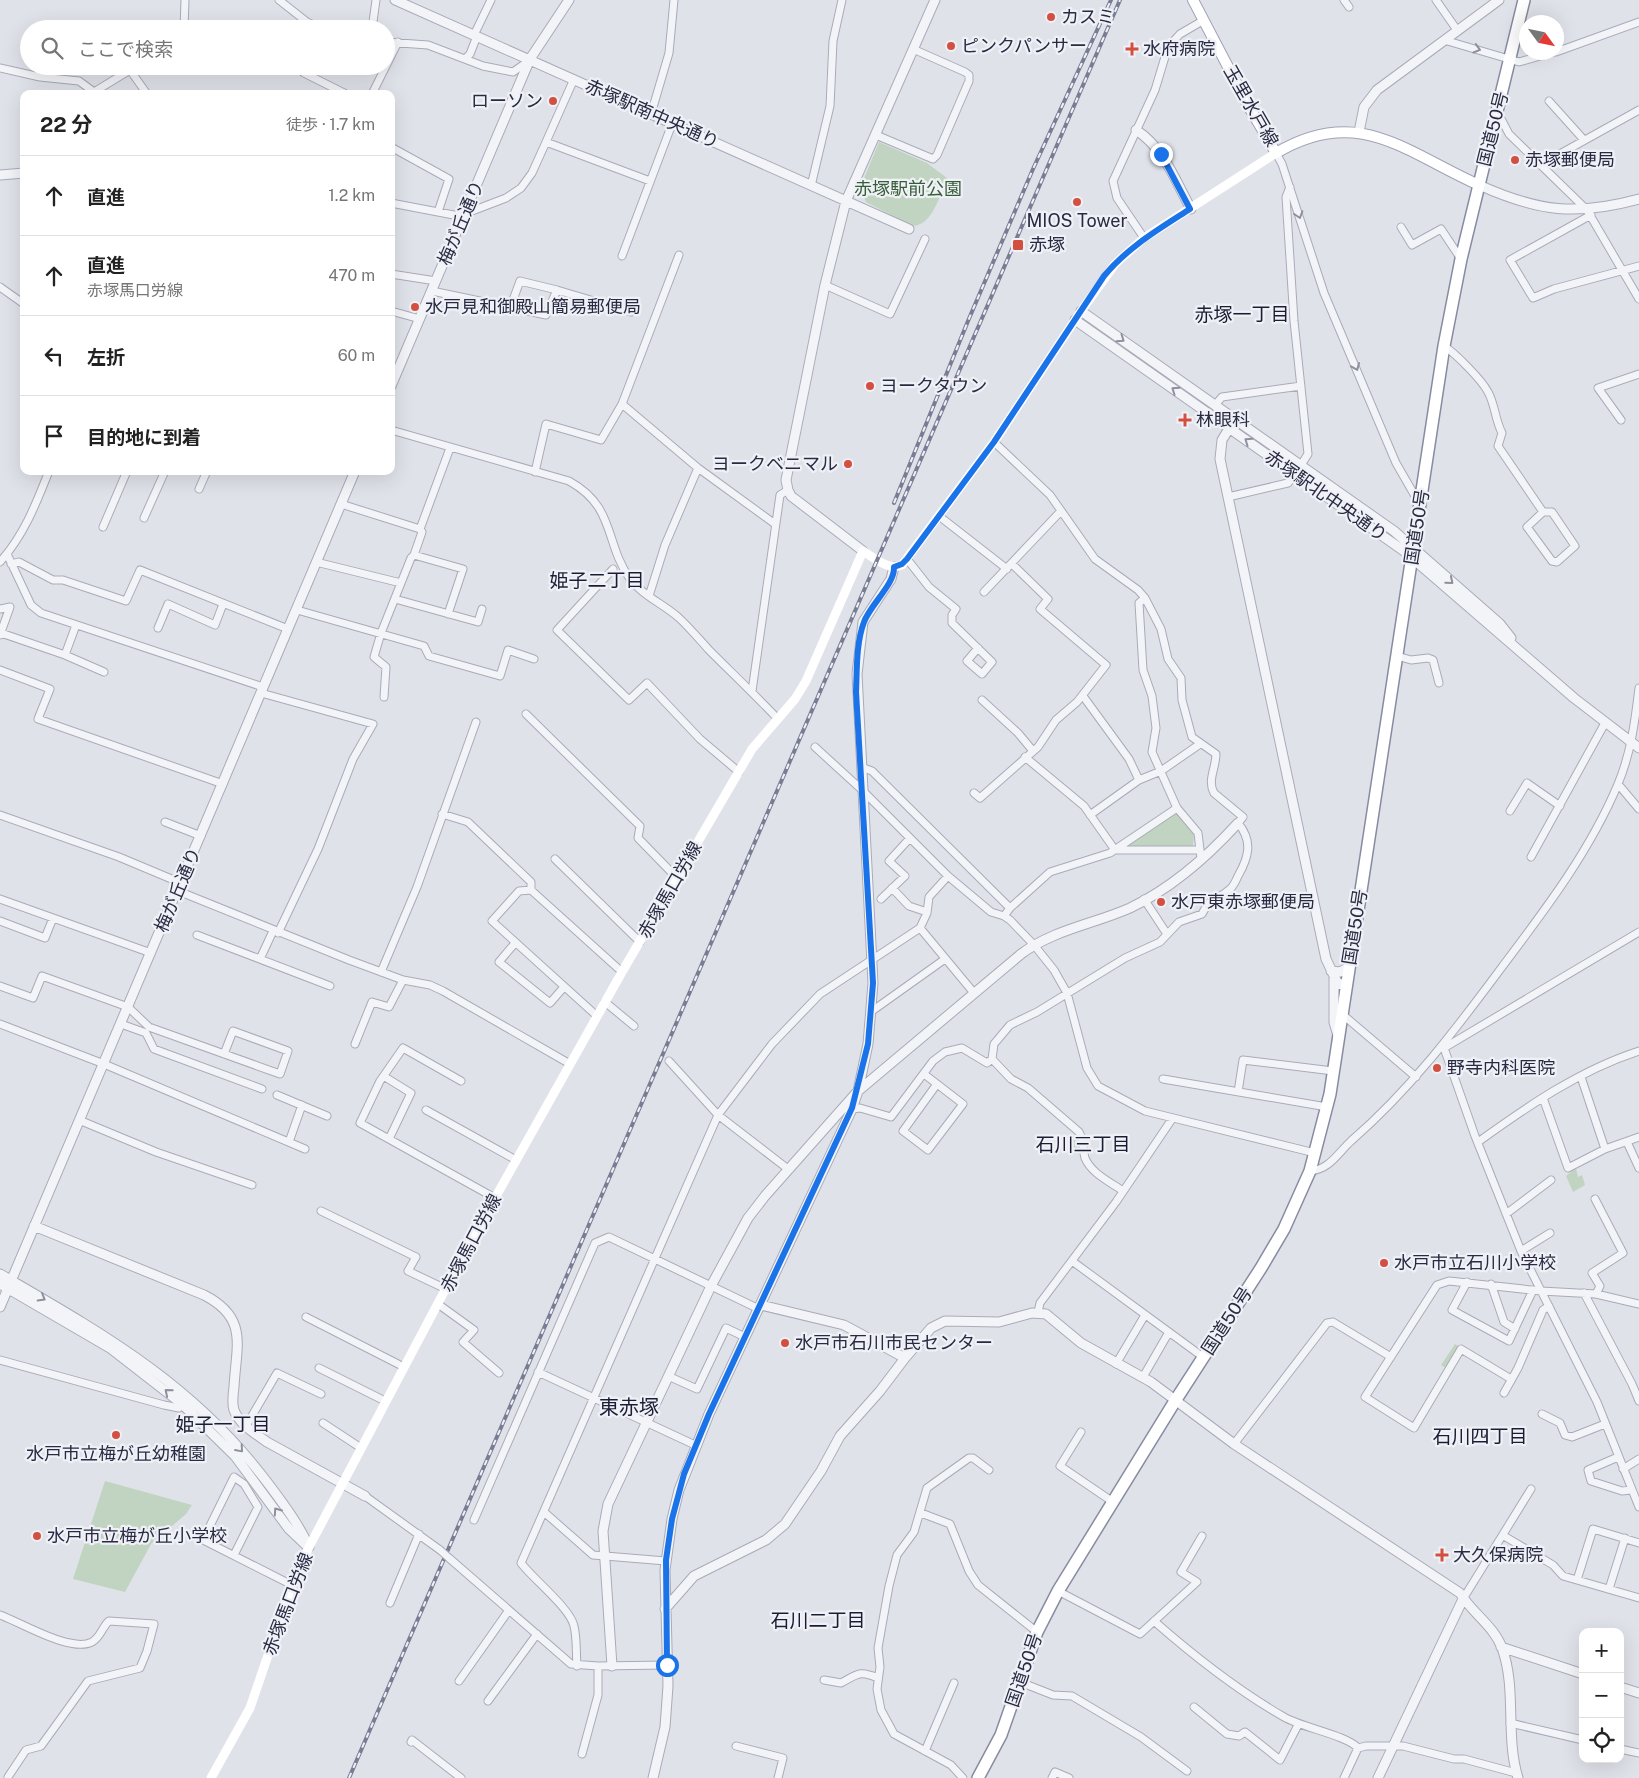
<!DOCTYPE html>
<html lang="ja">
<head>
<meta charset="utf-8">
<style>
	body { margin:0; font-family:"Public Sans","Noto Sans JP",sans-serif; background:#f2f2f2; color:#222 }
	.controls { position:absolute; right:15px; bottom:15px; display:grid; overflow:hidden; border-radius:10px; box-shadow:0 5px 20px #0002 }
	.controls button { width:45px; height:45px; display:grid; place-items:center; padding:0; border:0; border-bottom:1px solid #e0e0e0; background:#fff; color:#222; font:25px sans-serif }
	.compass { position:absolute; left:1519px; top:15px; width:45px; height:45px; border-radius:50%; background:#fff; box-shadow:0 5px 20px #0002; rotate:123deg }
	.stop { position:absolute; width:15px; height:15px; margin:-11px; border:4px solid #1a73e8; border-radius:50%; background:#fff }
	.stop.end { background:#1a73e8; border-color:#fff; box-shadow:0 1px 5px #0008 }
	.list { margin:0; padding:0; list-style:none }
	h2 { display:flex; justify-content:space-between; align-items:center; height:65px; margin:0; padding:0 20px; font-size:21px }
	h2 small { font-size:16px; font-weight:400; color:#767676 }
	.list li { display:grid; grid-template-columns:32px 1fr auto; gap:15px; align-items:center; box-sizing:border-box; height:80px; padding:0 20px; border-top:1px solid #e0e0e0 }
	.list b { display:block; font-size:19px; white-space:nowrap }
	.list p { margin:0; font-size:16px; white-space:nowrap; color:#767676 }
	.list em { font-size:16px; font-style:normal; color:#767676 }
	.icon { flex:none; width:28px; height:28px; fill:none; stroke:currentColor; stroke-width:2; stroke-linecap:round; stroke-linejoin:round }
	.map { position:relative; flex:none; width:1639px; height:1778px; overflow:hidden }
	.search { position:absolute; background:#fff; box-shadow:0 5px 20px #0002; left:20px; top:20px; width:375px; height:55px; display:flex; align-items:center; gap:12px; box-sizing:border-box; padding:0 18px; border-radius:28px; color:#767676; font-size:19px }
	.panel { position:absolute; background:#fff; box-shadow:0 5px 20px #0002; left:20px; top:90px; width:375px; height:385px; border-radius:10px }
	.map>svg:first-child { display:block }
	.green { fill:#c1d4c1 }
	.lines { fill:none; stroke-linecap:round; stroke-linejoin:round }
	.minor-casing { stroke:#a9abb8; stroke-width:9 }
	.tertiary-casing { stroke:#a9abb8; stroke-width:11 }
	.primary-casing { stroke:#9fa3b6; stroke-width:12 }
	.trunk-casing { stroke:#878ba1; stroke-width:14 }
	.minor { stroke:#f3f4f8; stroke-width:7 }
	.tertiary { stroke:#f3f4f8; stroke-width:9 }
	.secondary { stroke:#fff; stroke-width:9 }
	.primary { stroke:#fff; stroke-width:10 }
	.trunk { stroke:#fff; stroke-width:11 }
	.rail-casing { stroke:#797d94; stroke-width:4 }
	.rail { stroke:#f0f1f7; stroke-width:2; stroke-dasharray:5.5; stroke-linecap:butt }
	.minor-bridge-casing { stroke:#a9abb8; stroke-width:9; stroke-linecap:butt }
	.minor-bridge { stroke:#f3f4f8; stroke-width:7 }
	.oneway { stroke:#8e909d }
	.route { stroke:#1a73e8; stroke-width:6 }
	.poi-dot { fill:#d35041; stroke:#f0f1f7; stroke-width:2 }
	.labels { text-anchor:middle; stroke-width:4.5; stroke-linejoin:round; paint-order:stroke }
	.poi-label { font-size:18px; fill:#282b42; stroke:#f0f1f7; text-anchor:start }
	.street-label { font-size:18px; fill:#282b42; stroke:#f0f1f7 }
	.park-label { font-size:18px; fill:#355e38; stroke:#f0f1f7 }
	.neighbourhood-label { font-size:19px; fill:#1a1d33; stroke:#f0f1f7 }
	.quarter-label { font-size:20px; fill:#1a1d33; stroke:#f0f1f7 }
</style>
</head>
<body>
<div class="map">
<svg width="1639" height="1778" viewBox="0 0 1639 1778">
	<rect width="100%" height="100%" fill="#e0e2ea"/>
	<path class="green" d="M879,142L927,163L947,178C940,194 933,226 912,226L866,202L860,188Z
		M1177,812L1194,835L1193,847L1131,848L1129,843Z
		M1076,1134L1081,1142V1153L1074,1154L1069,1141Z
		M1576,1168L1578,1177L1582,1175L1585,1185L1573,1192L1566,1176Z
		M1455,1344L1460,1347L1447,1369L1441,1365Z
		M105,1481L192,1505L186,1514L151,1544L125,1592L73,1579Z"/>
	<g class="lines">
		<g class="minor-casing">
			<path id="minor" d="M279,0L307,22L323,29
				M1344,0L1349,7
				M1436,0L1457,30
				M184,29L185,0
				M372,29L376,0
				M474,35L491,0
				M1444,40L1519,62L1554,52
				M386,42L428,45L483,66L513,72L530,60
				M1556,52L1639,22
				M465,59L470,54L477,36
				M134,66L130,70L147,94
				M307,66L304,73L346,94
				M0,68L40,77L79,81L94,92L130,70
				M372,94L398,42
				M1549,101L1584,140
				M1497,111L1509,134L1587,210L1639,299
				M651,114L669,53L674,0
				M876,135L933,159L937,155L969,81V75L965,72L913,49
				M546,142L650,181
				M391,147L449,179L438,212
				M1276,153L1282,164L1324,293L1396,463L1415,496L1422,497
				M1540,165L1639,110
				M811,186L830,106L833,41L842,0
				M1290,187L1286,197L1294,321L1308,454L1301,465
				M391,203L459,216L506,198L521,188L532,173L546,142L574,79
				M1591,215L1510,260L1533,298L1554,289L1639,266
				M1401,227L1412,245L1441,229L1461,259
				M1144,238L1117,198L1113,181L1155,90L1168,47L1180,34L1204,20
				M622,256L672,124
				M391,274L436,281
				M825,285L890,314L925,239
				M0,287L24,304
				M557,290L631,312
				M432,291L546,315L557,290L520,281L510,308
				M391,311L420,319
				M1444,346C1455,353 1482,380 1488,392C1495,404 1495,420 1502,433L1498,446L1543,512H1552L1575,546L1557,562L1552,561L1527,527L1543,512
				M622,404L698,468L775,524
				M1215,405L1222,397L1301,386
				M1621,420L1598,388L1639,374
				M391,430L569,481C616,507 604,542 630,579C642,595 663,604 678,617C689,627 699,639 709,650C732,673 755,695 777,718
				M535,472L546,424L601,440L622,404L679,255
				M199,489L207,471
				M1228,497L1288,483L1295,474
				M341,504L420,529
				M939,516L1007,569
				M144,518L165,471
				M103,527L127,471
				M7,554L31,605L41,613L263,687
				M414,555L422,532L420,529L450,448
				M907,559L929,587L956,609L952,615V623L992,662L982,674L967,661L978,648
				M0,562C24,535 36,504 49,471
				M316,562L401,583
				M11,564L19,562L53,580H63L126,601L140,570L288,629
				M613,569L557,630L629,700L647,683L700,739L739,772
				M984,592L1061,511
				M649,596L665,545L698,468
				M1145,598L1139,603L1143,670L1152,696L1156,728L1152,752L1177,808L1198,833L1201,858
				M395,599L478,622L482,609
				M0,609L10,607L0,635
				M297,610L424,646L429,656L500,676L508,650L534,659
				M158,628L168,604L215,625L223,604
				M1,633L65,655L76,625
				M65,655L104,672
				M1397,656L1411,660L1428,658L1433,660L1439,683
				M0,670L50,689L38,719L223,784
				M752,691L780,495L788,490
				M261,693L373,724L353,759L318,849L278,933
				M1083,696L1129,759L1139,780
				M384,697L386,667L374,657L381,633L411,558L414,555L463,569L448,614
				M982,700L1018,733L1033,751
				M526,714L640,826L638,838L677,878
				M815,747L862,790L948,876L991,912L1004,916L1010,920L1034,945L1054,970L1067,993L1087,1068L1098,1086L1145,1111L1315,1153
				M1025,757L1084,806L1115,850H1198
				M861,767L872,771L1010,908
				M1618,784L1639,809
				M974,793L980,798L1038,747L1056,720L1077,702L1106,665L1040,609L1048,599L1012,564
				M1510,811L1527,783L1560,806
				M442,814L468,822L531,882V890
				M0,815L119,857L181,883
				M1090,815L1139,780L1161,771L1200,744
				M165,822L201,836
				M1531,857L1605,723
				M555,859L640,942
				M892,888L909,906L927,912
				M178,891L349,960L403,980L430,985L443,991L570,1064
				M0,899L151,953
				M881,899L905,876L889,861L910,838
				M1144,899L1167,934
				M1004,916L1010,908L1050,872L1110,853L1177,808
				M0,921L45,938L53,918
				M920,928L927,913L929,897L948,876
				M197,935L330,986
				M515,943L499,962L550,1003L564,987
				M260,959L273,931
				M381,972L417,887L476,722
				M0,986L33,998L42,976L128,1007L149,1027L280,1074L288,1051L233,1031L224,1054
				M605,1002L634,1026
				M872,1011L945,959
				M1342,1014L1416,1077
				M597,1016L492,921L519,891L531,890L622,972
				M0,1024L104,1064L305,1149
				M121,1024L146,1033L154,1049L262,1089
				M355,1044L372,1002L389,1007L403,980
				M1441,1047L1444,1048L1475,1136L1521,1251L1597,1402L1639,1507
				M1444,1048L1639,932
				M992,1059L994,1044L1010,1025L1037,1012L1125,958L1160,942L1179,922L1202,914C1213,893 1216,902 1230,889C1234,886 1236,880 1238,876C1249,857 1253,841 1238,823L1243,817L1214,793C1207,780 1216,768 1216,754L1192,737L1182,700L1181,678L1168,659L1161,629L1145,598L1138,590L1095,559L1050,495L994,442
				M669,1061L718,1115L788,1169
				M924,1074L963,1104L928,1150L903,1131L937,1084
				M385,1077L411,1093L389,1139
				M1581,1077L1605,1149
				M1163,1079L1327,1107
				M461,1081L403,1048L380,1081L360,1123L495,1198
				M1238,1092L1243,1060L1333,1071
				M277,1095L327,1116
				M1543,1098L1568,1168L1605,1149L1639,1137
				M852,1109L860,1108L891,1117L933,1061L945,1052L962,1048L987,1063L992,1059L1011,1079L1028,1088L1079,1132C1085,1142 1082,1148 1085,1158C1091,1173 1110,1182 1123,1191
				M426,1110L516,1160
				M79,1120L156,1152L252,1185
				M289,1142L302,1105
				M1478,1142C1528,1106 1580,1070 1639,1051
				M1627,1142L1639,1168
				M1310,1171C1330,1169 1337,1154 1351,1141C1410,1090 1456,1029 1502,967C1545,910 1590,851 1618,784C1631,753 1635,721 1639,688
				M1595,1199L1623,1253L1592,1273L1600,1286L1596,1294
				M321,1211L416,1257L408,1271L446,1289
				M1506,1214L1551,1180
				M1521,1251L1550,1233
				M1072,1261L1203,1357
				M1467,1282L1452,1310L1509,1341L1533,1290
				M1491,1284L1504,1322L1515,1329
				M1584,1293L1632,1384L1639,1401
				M438,1304L474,1330L463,1342L499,1373
				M1038,1312L1040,1303L1116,1202L1172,1119
				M306,1317L404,1367
				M0,1360L164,1405L179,1408L185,1401
				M1116,1364L1145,1315
				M319,1368L385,1401
				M538,1372L695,1445
				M668,1376L697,1389L726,1328L745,1337
				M1143,1377L1169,1332
				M1511,1379L1461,1349L1414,1428L1365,1397L1437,1285L1449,1281L1541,1291L1596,1294L1639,1304
				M1504,1393L1518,1368L1543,1310L1549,1306
				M1542,1414L1560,1423L1565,1435L1572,1437L1605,1424
				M323,1423L361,1448
				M246,1426L277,1373L321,1394
				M1081,1432L1060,1466L1113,1502
				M1234,1444L1327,1323L1333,1322L1391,1357
				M1618,1457L1588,1470L1591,1481L1622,1491L1631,1490
				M1623,1469L1639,1459
				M365,1496L440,1550
				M544,1512L593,1555L666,1561
				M921,1513L950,1524L969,1571L978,1585L1037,1632
				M474,1520L595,1243L609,1237L759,1309
				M1504,1536L1553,1565L1563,1576L1639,1598
				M234,1555L258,1507L244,1484L234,1477L203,1540L292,1585
				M449,1558L571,1664L598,1666L667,1665
				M1577,1580L1593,1529L1639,1543
				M1609,1589L1625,1538
				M1058,1591L1140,1634L1197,1582L1181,1572L1202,1536
				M1463,1599L1531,1489
				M390,1603L419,1534
				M0,1615C22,1623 71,1653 92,1642C101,1637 102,1627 109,1621L154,1624L147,1651L140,1668L88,1681L41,1746L26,1750L8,1777
				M1154,1621C1195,1657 1237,1690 1284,1717C1303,1728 1346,1735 1358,1748L1366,1746H1403L1454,1759H1464L1516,1773
				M577,1666C576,1653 577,1638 574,1626C570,1608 534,1580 521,1563L718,1115L772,1044L820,994L920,928L974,993
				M824,1680L841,1683C858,1674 859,1670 878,1678
				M459,1681L509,1610
				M1020,1682L1053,1695L1072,1696L1141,1737L1187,1771
				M488,1701L537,1634
				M1194,1707L1227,1734L1239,1736L1245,1732L1280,1760L1298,1725
				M1510,1723L1583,1740
				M411,1742L412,1740L461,1778
				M736,1746L783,1758L778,1778
				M1620,1749L1639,1753
				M925,1751L954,1683
				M582,1754L598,1695V1666
				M963,1778L951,1765L894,1734L881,1710L877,1689L880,1667L878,1648L889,1586L897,1555L914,1532L927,1488L969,1458H973L989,1470
				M1052,1778L1055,1772L1069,1778
				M1344,1778L1358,1748"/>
		</g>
		<g class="tertiary-casing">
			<path id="tertiary" d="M395,0L909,229
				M1136,130C1164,148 1175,180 1191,209
				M1359,132L1364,107L1377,90L1499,0
				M0,175L24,173
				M1479,185C1539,212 1576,216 1639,199
				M1081,311L1394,531L1500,624L1511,638
				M1075,320L1404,551L1574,698L1639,748
				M391,386L530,59L569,0
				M1235,419L1222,440L1220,459L1326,959L1337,982L1346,987
				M863,551L791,496L788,490L786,480L825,285L846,201L935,0
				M1331,971L1340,972L1349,967
				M1334,978V1022L1338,1036
				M34,1226L204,1295C249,1318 236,1346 234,1387C233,1394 232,1404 234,1410C239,1424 256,1434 267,1442L365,1496
				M0,1274C105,1335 196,1386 270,1486C285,1506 299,1525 309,1547
				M0,1284L110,1348L182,1404L235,1456L289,1529L307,1546
				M761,1305L844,1325L905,1358L931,1328L945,1321L999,1322L1032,1313L1046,1314L1081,1343L1151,1382L1234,1444L1460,1593C1472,1613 1494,1626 1502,1648C1517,1689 1505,1736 1518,1778
				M0,1307L355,471
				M665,1609L694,1576L766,1540L785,1524L821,1471L840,1436L880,1391L905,1358
				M1501,1647L1583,1674
				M612,1666L603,1531L608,1504L711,1286L748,1218L765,1196L858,1091L1021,954C1053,930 1094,924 1130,908C1170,889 1208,856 1238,823
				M1620,1687L1639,1693
				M653,1778L665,1727L668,1686L665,1570L672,1519L679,1490L709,1414L852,1109L858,1091L868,1044L873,983L857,674L863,622L891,579L894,567
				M1378,1778L1463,1599"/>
		</g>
		<g class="primary-casing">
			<path id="primary" d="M1193,0L1249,107L1276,153C1358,104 1405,152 1479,185"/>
		</g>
		<g class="trunk-casing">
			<path id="trunk" d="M978,1778L1001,1735L1037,1632L1058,1591L1175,1401L1261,1268L1284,1229L1310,1171L1330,1094L1444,346L1461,259L1524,0"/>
		</g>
		<use href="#minor" class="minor"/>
		<use href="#tertiary" class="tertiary"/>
		<path class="secondary" d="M211,1778L250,1708L292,1585L309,1547L472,1239L622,972L752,749L795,699L806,681L863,551C874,558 889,571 902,565L994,442L1081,311L1115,264L1144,238L1276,153"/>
		<use href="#primary" class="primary"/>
		<use href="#trunk" class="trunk"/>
		<g class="rail-casing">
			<path id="rail" d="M894,503L968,321L1033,169L1111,0
				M349,1778L1120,0"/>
		</g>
		<use href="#rail" class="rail"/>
		<g class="minor-bridge-casing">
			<path id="minor-bridge" d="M440,1550L449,1558"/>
		</g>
		<use href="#minor-bridge" class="minor-bridge"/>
	</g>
	<defs><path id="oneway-chevron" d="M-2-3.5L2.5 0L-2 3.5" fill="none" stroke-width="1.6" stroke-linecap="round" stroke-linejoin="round" transform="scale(1.25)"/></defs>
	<g class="oneway">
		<use href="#oneway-chevron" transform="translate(1477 49) rotate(16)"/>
		<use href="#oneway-chevron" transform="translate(1299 215) rotate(72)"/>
		<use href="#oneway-chevron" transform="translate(1121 339) rotate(35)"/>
		<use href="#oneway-chevron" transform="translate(1356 367) rotate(67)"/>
		<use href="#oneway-chevron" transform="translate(1175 390) rotate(-145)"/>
		<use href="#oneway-chevron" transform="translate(1248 441) rotate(-145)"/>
		<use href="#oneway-chevron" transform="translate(1450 581) rotate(40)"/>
		<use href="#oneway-chevron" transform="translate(42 1298) rotate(30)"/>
		<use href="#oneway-chevron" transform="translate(168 1392) rotate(-140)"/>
		<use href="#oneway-chevron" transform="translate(240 1449) rotate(49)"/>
		<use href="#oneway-chevron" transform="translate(277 1511) rotate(-125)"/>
	</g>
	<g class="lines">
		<path class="route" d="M667,1665L666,1560L672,1519L684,1474L709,1414L852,1108L868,1044L873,983L856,692C857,670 856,643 864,622C870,605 895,584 894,567L902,564L907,559L994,442L1104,276C1128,247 1159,229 1190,209L1161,154"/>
	</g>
	<g class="poi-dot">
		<circle cx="1051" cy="17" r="5"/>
		<circle cx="951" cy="46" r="5"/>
		<path d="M1129.5 41.5h5v5h5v5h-5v5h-5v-5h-5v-5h5z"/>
		<circle cx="553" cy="101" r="5"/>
		<circle cx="1515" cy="160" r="5"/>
		<circle cx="1077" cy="202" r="5"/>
		<rect x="1012" y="239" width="12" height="12" rx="2.5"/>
		<circle cx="415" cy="307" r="5"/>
		<circle cx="870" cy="386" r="5"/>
		<path d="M1182.5 412.5h5v5h5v5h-5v5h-5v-5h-5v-5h5z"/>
		<circle cx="848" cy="464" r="5"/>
		<circle cx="1161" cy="902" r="5"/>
		<circle cx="1437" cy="1068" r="5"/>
		<circle cx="1384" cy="1263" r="5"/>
		<circle cx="785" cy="1343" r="5"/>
		<circle cx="116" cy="1435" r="5"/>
		<circle cx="37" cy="1536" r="5"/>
		<path d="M1439.5 1547.5h5v5h5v5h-5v5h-5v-5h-5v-5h5z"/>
	</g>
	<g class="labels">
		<g class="poi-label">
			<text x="1061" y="23">カスミ</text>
			<text x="961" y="52">ピンクパンサー</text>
			<text x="1143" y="55">水府病院</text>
			<text x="543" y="107" text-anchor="end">ローソン</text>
			<text x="1525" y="166">赤塚郵便局</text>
			<text x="1077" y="227" text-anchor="middle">MIOS Tower</text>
			<text x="1029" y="251">赤塚</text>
			<text x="425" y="313">水戸見和御殿山簡易郵便局</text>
			<text x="880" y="392">ヨークタウン</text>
			<text x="1196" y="426">林眼科</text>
			<text x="838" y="470" text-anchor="end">ヨークベニマル</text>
			<text x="1171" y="908">水戸東赤塚郵便局</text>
			<text x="1447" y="1074">野寺内科医院</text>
			<text x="1394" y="1269">水戸市立石川小学校</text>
			<text x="795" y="1349">水戸市石川市民センター</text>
			<text x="116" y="1460" text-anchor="middle">水戸市立梅が丘幼稚園</text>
			<text x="47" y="1542">水戸市立梅が丘小学校</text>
			<text x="1453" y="1561">大久保病院</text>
		</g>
		<g class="street-label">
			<text transform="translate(1251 106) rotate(60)" y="6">玉里水戸線</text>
			<text transform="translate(652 114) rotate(24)" y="6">赤塚駅南中央通り</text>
			<text transform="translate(1493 129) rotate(-76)" y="6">国道50号</text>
			<text transform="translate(461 223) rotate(-67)" y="6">梅が丘通り</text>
			<text transform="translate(1326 496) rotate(35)" y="6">赤塚駅北中央通り</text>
			<text transform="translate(1417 527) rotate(-81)" y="6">国道50号</text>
			<text transform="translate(178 890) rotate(-67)" y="6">梅が丘通り</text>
			<text transform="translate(670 890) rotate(-60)" y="6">赤塚馬口労線</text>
			<text transform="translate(1355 927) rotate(-81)" y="6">国道50号</text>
			<text transform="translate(471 1243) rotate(-62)" y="6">赤塚馬口労線</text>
			<text transform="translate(1227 1321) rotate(-57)" y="6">国道50号</text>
			<text transform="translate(288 1604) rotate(-69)" y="6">赤塚馬口労線</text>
			<text transform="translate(1024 1670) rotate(-71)" y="6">国道50号</text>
		</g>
		<g class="park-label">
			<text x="908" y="195">赤塚駅前公園</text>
		</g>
		<g class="neighbourhood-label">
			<text x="1242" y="321">赤塚一丁目</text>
			<text x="597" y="587">姫子二丁目</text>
			<text x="1083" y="1151">石川三丁目</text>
			<text x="223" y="1431">姫子一丁目</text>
			<text x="1480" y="1443">石川四丁目</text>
			<text x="818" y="1627">石川二丁目</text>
		</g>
		<g class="quarter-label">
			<text x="629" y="1414">東赤塚</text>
		</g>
	</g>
</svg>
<div class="controls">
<button>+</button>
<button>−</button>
<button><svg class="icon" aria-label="locate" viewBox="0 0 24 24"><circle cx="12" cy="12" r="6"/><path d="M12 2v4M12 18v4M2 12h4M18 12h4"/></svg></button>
</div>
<svg class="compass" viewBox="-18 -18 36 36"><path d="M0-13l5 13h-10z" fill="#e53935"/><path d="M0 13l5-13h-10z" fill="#767676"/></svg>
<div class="stop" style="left:667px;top:1665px"></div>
<div class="stop end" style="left:1161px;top:154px"></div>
<div class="search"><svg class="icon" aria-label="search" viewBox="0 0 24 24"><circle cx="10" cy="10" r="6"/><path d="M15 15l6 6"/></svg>ここで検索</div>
<section class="panel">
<h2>22 分<small>徒歩 · 1.7 km</small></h2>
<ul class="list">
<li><svg class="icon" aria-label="ahead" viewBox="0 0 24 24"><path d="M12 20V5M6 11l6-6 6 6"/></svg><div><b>直進</b></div><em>1.2 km</em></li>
<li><svg class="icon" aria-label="ahead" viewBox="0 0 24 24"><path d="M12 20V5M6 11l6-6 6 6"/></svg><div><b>直進</b><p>赤塚馬口労線</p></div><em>470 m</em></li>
<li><svg class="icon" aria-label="left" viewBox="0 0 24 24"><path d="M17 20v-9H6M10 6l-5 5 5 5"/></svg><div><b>左折</b></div><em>60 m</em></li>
<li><svg class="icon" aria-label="arrive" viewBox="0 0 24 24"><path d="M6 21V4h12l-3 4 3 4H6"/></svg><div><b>目的地に到着</b></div></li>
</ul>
</section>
</div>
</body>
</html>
